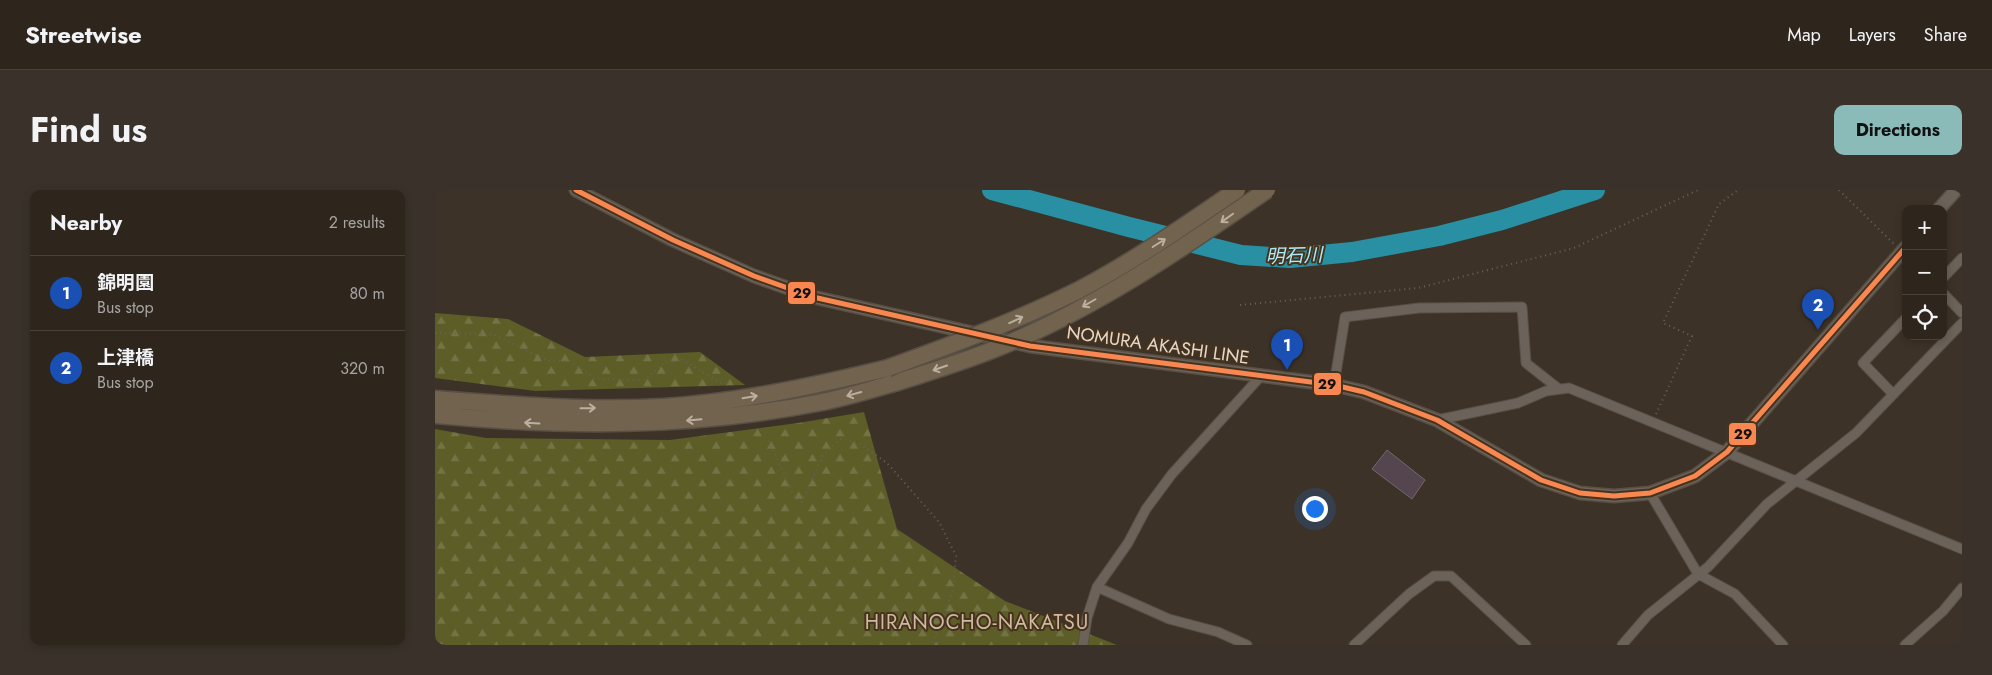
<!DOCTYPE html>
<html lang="en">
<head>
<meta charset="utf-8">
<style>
	body { margin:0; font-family:Jost,"Noto Sans JP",sans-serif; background:#3a322a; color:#f1f3f6 }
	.controls { position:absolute; right:15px; top:15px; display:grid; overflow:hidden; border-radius:10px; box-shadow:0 2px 8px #0003 }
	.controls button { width:45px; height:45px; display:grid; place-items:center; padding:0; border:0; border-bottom:1px solid #49433b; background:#2e261d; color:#f1f3f6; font:25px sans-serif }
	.you { position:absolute; left:879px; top:318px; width:18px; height:18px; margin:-12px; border:4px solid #fff; border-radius:50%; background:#1a73e8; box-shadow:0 0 0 8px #1a73e833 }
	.badge { display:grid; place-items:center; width:32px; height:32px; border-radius:50%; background:#8bbbb9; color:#fff; font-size:16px; font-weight:700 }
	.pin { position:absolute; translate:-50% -41px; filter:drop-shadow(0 1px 2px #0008) }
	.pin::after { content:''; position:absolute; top:26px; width:18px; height:15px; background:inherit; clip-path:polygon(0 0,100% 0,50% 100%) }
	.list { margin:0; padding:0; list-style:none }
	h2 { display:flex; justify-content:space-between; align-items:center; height:65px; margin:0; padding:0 20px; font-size:21px }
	h2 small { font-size:16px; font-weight:400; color:#a7a5a4 }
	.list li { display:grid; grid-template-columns:32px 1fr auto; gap:15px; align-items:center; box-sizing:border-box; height:75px; padding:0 20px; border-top:1px solid #49433b }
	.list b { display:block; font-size:19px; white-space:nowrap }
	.list p { margin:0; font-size:16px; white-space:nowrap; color:#a7a5a4 }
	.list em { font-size:16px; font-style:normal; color:#a7a5a4 }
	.icon { flex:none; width:28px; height:28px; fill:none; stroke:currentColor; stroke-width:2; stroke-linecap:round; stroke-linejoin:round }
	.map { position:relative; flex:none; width:1527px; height:455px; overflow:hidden; border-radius:10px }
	header { display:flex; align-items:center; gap:30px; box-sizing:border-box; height:70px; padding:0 25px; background:#2e261d; border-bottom:1px solid #49433b }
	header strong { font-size:24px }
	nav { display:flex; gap:28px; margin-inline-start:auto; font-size:18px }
	.intro { display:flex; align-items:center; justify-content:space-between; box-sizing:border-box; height:120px; padding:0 30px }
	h1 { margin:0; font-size:35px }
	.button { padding:12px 22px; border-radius:10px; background:#8bbbb9; color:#111; font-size:18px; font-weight:700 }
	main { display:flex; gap:30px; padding:0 30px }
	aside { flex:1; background:#2e261d; border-radius:10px; box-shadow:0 2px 8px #0003 }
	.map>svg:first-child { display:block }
	.forest { fill:url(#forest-firs) }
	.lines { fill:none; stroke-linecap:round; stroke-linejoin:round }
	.river { stroke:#2890a2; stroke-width:20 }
	.building { fill:#54454e; stroke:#726a6b }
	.minor-casing { stroke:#584f45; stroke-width:11 }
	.secondary-casing { stroke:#584f45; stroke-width:15 }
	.motorway-casing { stroke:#584f45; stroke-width:19 }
	.path { stroke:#69625a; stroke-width:2; stroke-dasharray:1 4; stroke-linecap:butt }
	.minor { stroke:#6b625a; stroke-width:9 }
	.secondary { stroke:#6b625a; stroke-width:12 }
	.motorway { stroke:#71634e; stroke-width:16 }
	.motorway-bridge-casing { stroke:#584f45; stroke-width:19; stroke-linecap:butt }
	.motorway-bridge { stroke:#71634e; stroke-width:16 }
	.bus-1-casing { stroke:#46331e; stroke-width:9 }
	.bus-1 { stroke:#f88751; stroke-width:5 }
	.oneway { stroke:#bcaf9f }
	.labels { text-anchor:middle; stroke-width:4; stroke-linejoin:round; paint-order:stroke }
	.street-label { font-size:18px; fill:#e4d8cb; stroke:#46331e }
	.water-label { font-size:19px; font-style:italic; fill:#aee9f7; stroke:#46331e }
	.quarter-label { font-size:20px; letter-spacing:1px; fill:#d1b9a1; stroke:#46331e }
	.line-badge { stroke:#46331e; stroke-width:2 }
	.pale-badge-label { font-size:14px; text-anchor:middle; font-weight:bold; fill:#111 }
</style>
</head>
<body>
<header>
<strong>Streetwise</strong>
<nav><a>Map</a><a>Layers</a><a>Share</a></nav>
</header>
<div class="intro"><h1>Find us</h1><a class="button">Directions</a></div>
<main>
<aside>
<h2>Nearby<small>2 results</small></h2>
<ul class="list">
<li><span class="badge" style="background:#1a4fb4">1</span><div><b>錦明園</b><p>Bus stop</p></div><em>80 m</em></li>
<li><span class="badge" style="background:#1a4fb4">2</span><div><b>上津橋</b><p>Bus stop</p></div><em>320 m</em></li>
</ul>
</aside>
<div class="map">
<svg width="1527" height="455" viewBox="0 0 1527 455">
	<defs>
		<pattern id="forest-firs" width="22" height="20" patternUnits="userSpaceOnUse" patternTransform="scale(1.25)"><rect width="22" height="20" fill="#5c5d27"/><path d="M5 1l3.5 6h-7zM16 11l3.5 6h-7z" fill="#737445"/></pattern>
	</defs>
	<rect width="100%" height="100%" fill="#3d3227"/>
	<path class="forest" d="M0,123L73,129L150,167L265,162L310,195L101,201L0,188Z
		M429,222L462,339L570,411L682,455H0V239L51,248L235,250L363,233Z"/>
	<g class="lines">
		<path class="river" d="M557,0L694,37L806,65L855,68L917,62L1004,46L1067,30L1160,0"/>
	</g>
	<path class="building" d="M952,260L990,290L977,309L937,279Z"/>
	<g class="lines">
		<g class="minor-casing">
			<path id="minor" d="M1508,88L1527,68
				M1508,103L1527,123
				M899,195L910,127L984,118L1087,117L1091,173L1124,199
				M1458,204L1428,173L1471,128
				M1002,230L1083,213L1111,201L1134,198L1527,359
				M1215,303L1263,384L1300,404L1348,455
				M662,397L734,429L783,442L812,455
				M648,455L652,428L662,397L693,353L711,319L737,284L825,187
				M919,455L974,404L999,386H1016L1091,455
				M1187,455L1213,425L1273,377L1332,314L1421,243L1527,133
				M1470,455L1508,421L1527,398"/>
		</g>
		<g class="secondary-casing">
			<path id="secondary" d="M141,0L238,50L319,86L378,107L595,156L899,195L929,202L1002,230L1106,290L1145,303L1179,306L1215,303L1260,286L1292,262L1471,57
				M1504,19L1521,0"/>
		</g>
		<g class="motorway-casing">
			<path id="motorway" d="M0,209C76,215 152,221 228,217C305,212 379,196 453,178
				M0,225C129,237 254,238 382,213C410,208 438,199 466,191"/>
		</g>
		<path class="path" d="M1404,0L1459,54
			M805,115L983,98L1139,58L1263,0
			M0,143L58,144L113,171H134L161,189L210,190L229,173L247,170L288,194
			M1221,224L1257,146L1228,133L1284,14L1303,0
			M334,251L358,304L367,312L388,265L406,249L424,253L452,273L504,332L521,366L518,400L500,447L502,455"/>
		<use href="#minor" class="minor"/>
		<use href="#secondary" class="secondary"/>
		<use href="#motorway" class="motorway"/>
		<g class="motorway-bridge-casing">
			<path id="motorway-bridge" d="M453,178C519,154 582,131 644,100C699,71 751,35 802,0
				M466,191C500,180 534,170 567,156C662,117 748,58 832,0"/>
		</g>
		<use href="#motorway-bridge" class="motorway-bridge"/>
		<g class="bus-1-casing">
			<path id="bus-1" d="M141,0L238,50L319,86L378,107L595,156L899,195L929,202L1002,230L1106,290L1145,303L1179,306L1215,303L1260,286L1292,262L1471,57"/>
		</g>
		<use href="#bus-1" class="bus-1"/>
	</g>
	<defs><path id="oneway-shaft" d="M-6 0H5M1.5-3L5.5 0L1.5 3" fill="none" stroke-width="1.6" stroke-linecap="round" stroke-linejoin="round" transform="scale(1.25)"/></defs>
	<g class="oneway">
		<use href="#oneway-shaft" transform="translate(792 28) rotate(145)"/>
		<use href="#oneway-shaft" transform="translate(724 53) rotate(-32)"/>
		<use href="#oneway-shaft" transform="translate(654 113) rotate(150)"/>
		<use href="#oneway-shaft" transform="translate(581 130) rotate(-25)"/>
		<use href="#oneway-shaft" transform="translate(505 178) rotate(161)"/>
		<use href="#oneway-shaft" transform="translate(419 204) rotate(165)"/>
		<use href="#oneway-shaft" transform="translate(315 207) rotate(-9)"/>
		<use href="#oneway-shaft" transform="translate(153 218) rotate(-1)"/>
		<use href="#oneway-shaft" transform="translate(259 230) rotate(175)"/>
		<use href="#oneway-shaft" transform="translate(97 233) rotate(-177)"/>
	</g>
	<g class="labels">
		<g class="street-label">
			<text transform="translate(723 155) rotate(8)" y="6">NOMURA AKASHI LINE</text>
		</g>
		<g class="water-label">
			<text transform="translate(859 65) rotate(-2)" y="7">明石川</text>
		</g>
		<g class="quarter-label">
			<text x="542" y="439">HIRANOCHO-NAKATSU</text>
		</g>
	</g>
	<g class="line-badge">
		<rect x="352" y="91" width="29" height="24" rx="5" fill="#f88751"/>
		<rect x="878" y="182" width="29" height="24" rx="5" fill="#f88751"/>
		<rect x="1293" y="232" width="29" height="24" rx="5" fill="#f88751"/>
	</g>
	<g class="pale-badge-label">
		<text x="367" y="108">29</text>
		<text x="892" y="199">29</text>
		<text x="1308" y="249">29</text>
	</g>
</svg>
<div class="controls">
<button>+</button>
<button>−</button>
<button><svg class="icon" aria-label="locate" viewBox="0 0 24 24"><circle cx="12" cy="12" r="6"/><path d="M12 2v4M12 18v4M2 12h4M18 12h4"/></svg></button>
</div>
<div class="you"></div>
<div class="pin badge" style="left:852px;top:180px;background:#1a4fb4">1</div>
<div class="pin badge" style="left:1383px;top:140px;background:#1a4fb4">2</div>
</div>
</main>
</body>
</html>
